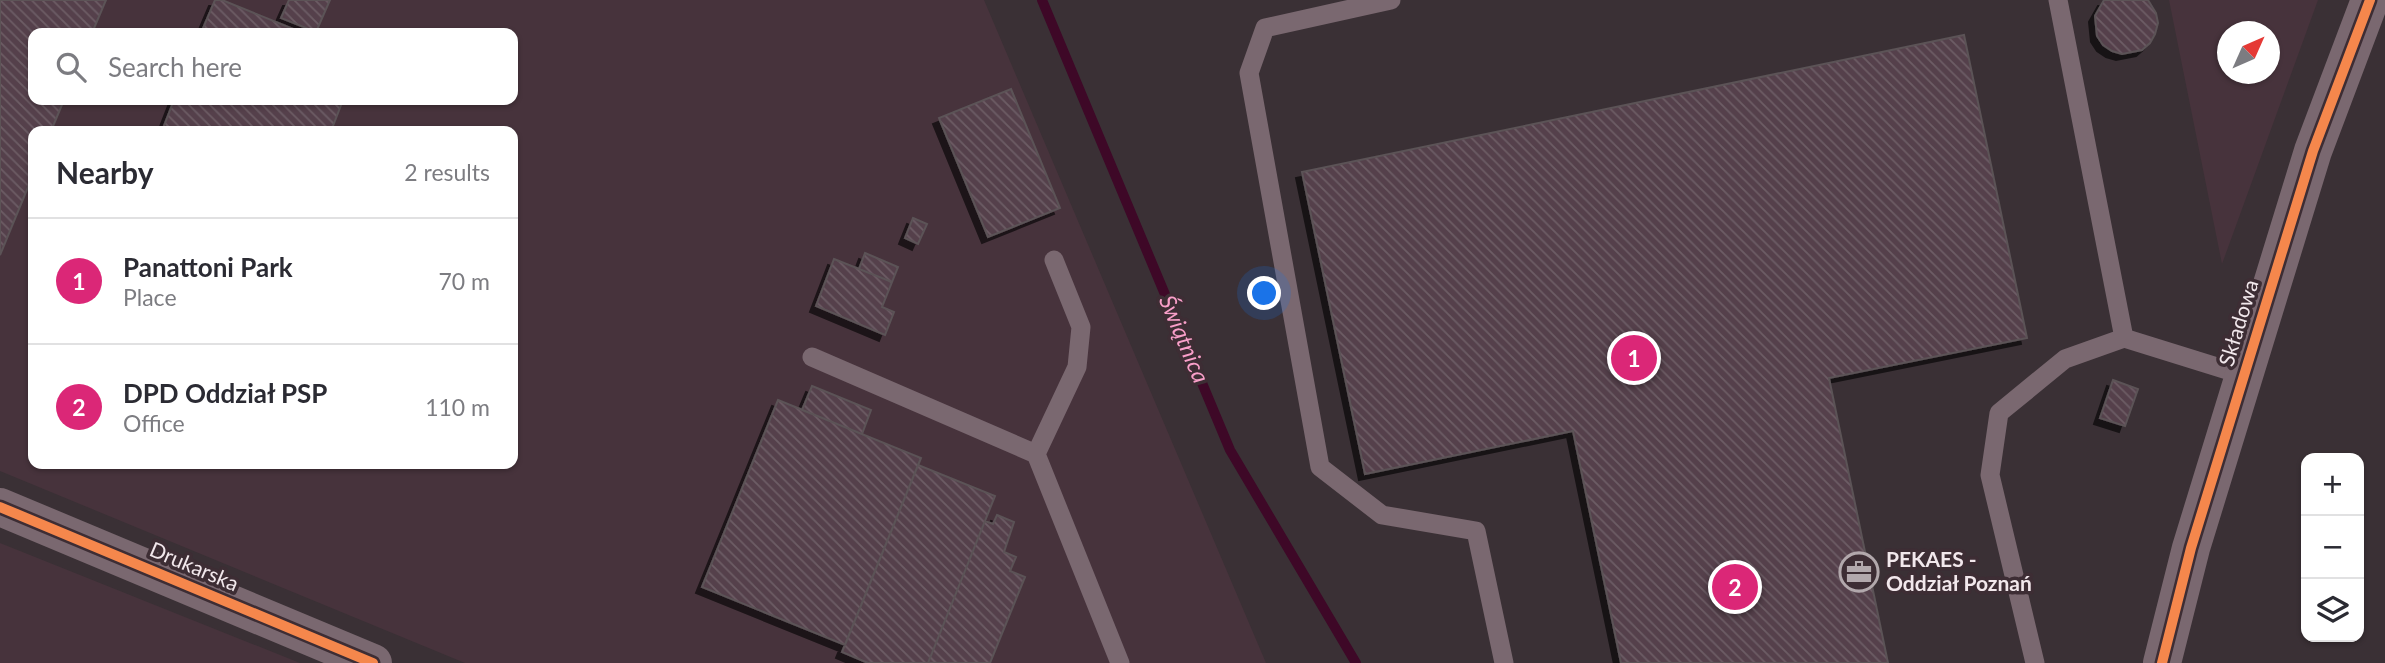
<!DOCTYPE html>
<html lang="en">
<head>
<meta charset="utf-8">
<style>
	body { margin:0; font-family:Lato,sans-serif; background:#f7f7f7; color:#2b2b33 }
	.controls { position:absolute; right:21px; bottom:21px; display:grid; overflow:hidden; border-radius:14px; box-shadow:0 2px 5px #0004 }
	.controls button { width:63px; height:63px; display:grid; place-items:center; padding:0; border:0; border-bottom:2px solid #e1e1e2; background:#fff; color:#2b2b33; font:35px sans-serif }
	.compass { position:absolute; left:2217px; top:21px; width:63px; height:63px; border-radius:50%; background:#fff; box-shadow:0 2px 5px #0004; rotate:45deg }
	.you { position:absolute; left:1265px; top:294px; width:24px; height:24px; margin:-18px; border:5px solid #fff; border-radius:50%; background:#1a73e8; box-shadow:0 0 0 10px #1a73e833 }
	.badge { display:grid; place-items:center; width:46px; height:46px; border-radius:50%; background:#db2777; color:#fff; font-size:23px; font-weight:700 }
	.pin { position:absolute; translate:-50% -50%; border:4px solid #fff; box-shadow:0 2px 7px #0006 }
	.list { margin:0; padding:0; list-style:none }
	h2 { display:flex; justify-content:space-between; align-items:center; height:91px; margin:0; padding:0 28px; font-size:30px }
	h2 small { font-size:23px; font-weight:400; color:#7c7c81 }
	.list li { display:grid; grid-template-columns:46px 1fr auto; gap:21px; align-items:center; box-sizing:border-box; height:126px; padding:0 28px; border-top:2px solid #e1e1e2 }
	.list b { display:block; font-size:26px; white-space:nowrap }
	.list p { margin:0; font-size:23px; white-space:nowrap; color:#7c7c81 }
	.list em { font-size:23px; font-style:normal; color:#7c7c81 }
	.icon { flex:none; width:38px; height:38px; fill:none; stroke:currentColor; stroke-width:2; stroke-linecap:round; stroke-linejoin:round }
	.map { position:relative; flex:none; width:2385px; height:663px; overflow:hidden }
	.search { position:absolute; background:#fff; box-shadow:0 2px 5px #0004; left:28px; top:28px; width:490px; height:77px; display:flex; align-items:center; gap:18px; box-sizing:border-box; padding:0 24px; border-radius:14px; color:#7c7c81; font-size:26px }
	.panel { position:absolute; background:#fff; box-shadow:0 2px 5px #0004; left:28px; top:126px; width:490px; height:343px; border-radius:14px }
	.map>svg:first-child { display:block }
	.built { fill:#47333c; fill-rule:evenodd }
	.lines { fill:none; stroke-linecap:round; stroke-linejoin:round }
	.stream { stroke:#3e0827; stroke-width:10 }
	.building { fill:url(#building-back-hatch); stroke:#5b5357; stroke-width:2; filter:url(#shadow) }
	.lane { stroke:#7a6870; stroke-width:19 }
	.street { stroke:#7a6870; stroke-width:38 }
	.cycleway-casing { stroke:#3d2d34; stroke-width:15 }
	.cycleway { stroke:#f5874c; stroke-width:10 }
	.labels { text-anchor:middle; stroke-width:7; stroke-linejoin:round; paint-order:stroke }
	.street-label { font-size:21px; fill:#f2e8ec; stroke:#3d2d34 }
	.poi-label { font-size:21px; font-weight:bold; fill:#f2e8ec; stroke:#3d2d34; text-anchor:start }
	.water-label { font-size:23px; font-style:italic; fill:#f99fc9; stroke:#3d2d34 }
</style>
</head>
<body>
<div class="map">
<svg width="2385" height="663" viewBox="0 0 2385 663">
	<defs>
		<pattern id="building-back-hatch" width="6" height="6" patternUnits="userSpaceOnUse" patternTransform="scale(1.75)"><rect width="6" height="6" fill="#54414b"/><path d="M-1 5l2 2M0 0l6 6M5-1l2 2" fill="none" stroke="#6d5c65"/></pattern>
		<filter id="shadow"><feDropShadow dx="-6" dy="6" stdDeviation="0" flood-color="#0009"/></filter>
	</defs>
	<rect width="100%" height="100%" fill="#3a3035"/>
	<path class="built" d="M0,0H984L1266,663H465L0,471ZM33,33H513V100H33ZM33,131H513V464H33Z
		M2169,0H2318L2222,264ZM2228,32H2270V74H2228Z
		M0,543L300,663H0Z"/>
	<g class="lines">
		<path class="stream" d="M1042,0L1230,450L1356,663"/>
	</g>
	<path class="building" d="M0,0H106L92,33H33V100H64L51,131H33V175L0,255Z
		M215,0H222L303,33H201Z
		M289,0H330L316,32L281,18Z
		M2104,0H2148L2156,13L2158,23L2155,34L2150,43L2142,50L2122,54L2112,51L2103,45L2097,36L2095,16Z
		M1964,35L2027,338L1829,378L1888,663H1621L1573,431L1365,474L1302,172Z
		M1011,89L1060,208L988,237L939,118Z
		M174,100H343L331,131H162Z
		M913,218L927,224L918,244L905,238Z
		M865,253L898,267L892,282L859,269Z
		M834,259L892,282L882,307L894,312L885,335L816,306Z
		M2113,380L2138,389L2125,426L2100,418Z
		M812,386L871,410L862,434L802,410Z
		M778,400L921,458L845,645L702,587Z
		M918,465L995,496L928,663H868L842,652Z
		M997,515L1014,522L1004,552L1016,557L1010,571L1025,577L990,663H928L985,521L993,524Z"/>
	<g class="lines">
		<path class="lane" d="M1391,0L1265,28L1249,73L1320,467L1382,515L1476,531L1504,663
			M2058,0L2124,338L2243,375
			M1054,260L1081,327L1077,367L1036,454L1120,663
			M812,357L1036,454
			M2035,663L1990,475L1999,413L2065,359L2124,338"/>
		<path class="street" d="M0,507L373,663
			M2162,663L2191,548L2313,151L2370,0"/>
		<g class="cycleway-casing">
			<path id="cycleway" d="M0,507L373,663
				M2162,663L2191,548L2313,151L2370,0"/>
		</g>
		<use href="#cycleway" class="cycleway"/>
	</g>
	<defs>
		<g id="office-ring" transform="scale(2.0125)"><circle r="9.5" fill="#3d2d34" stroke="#b2a8ac" stroke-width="1.5"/><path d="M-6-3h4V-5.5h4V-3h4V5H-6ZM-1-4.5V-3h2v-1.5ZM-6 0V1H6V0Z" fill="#b2a8ac"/></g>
	</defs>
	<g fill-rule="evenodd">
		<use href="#office-ring" x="1859" y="572"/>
	</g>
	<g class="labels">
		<g class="street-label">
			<text transform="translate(2239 323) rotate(-73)" y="7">Składowa</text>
			<text transform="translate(194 567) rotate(23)" y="7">Drukarska</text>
		</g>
		<g class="poi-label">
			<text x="1886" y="567">PEKAES -<tspan x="1886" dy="24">Oddział Poznań</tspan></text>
		</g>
		<g class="water-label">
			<text transform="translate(1184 339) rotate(67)" y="8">Świątnica</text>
		</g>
	</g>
</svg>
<div class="controls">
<button>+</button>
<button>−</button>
<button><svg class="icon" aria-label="layers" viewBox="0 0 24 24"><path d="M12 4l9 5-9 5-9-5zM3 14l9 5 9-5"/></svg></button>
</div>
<svg class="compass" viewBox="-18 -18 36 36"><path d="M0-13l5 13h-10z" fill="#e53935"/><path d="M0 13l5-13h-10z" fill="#7c7c81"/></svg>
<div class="you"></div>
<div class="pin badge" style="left:1634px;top:358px">1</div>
<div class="pin badge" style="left:1735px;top:587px">2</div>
<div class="search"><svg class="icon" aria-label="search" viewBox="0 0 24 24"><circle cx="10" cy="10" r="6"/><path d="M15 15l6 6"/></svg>Search here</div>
<section class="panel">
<h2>Nearby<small>2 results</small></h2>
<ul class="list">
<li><span class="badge">1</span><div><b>Panattoni Park</b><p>Place</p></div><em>70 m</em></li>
<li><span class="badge">2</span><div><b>DPD Oddział PSP</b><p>Office</p></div><em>110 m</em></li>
</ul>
</section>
</div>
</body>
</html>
